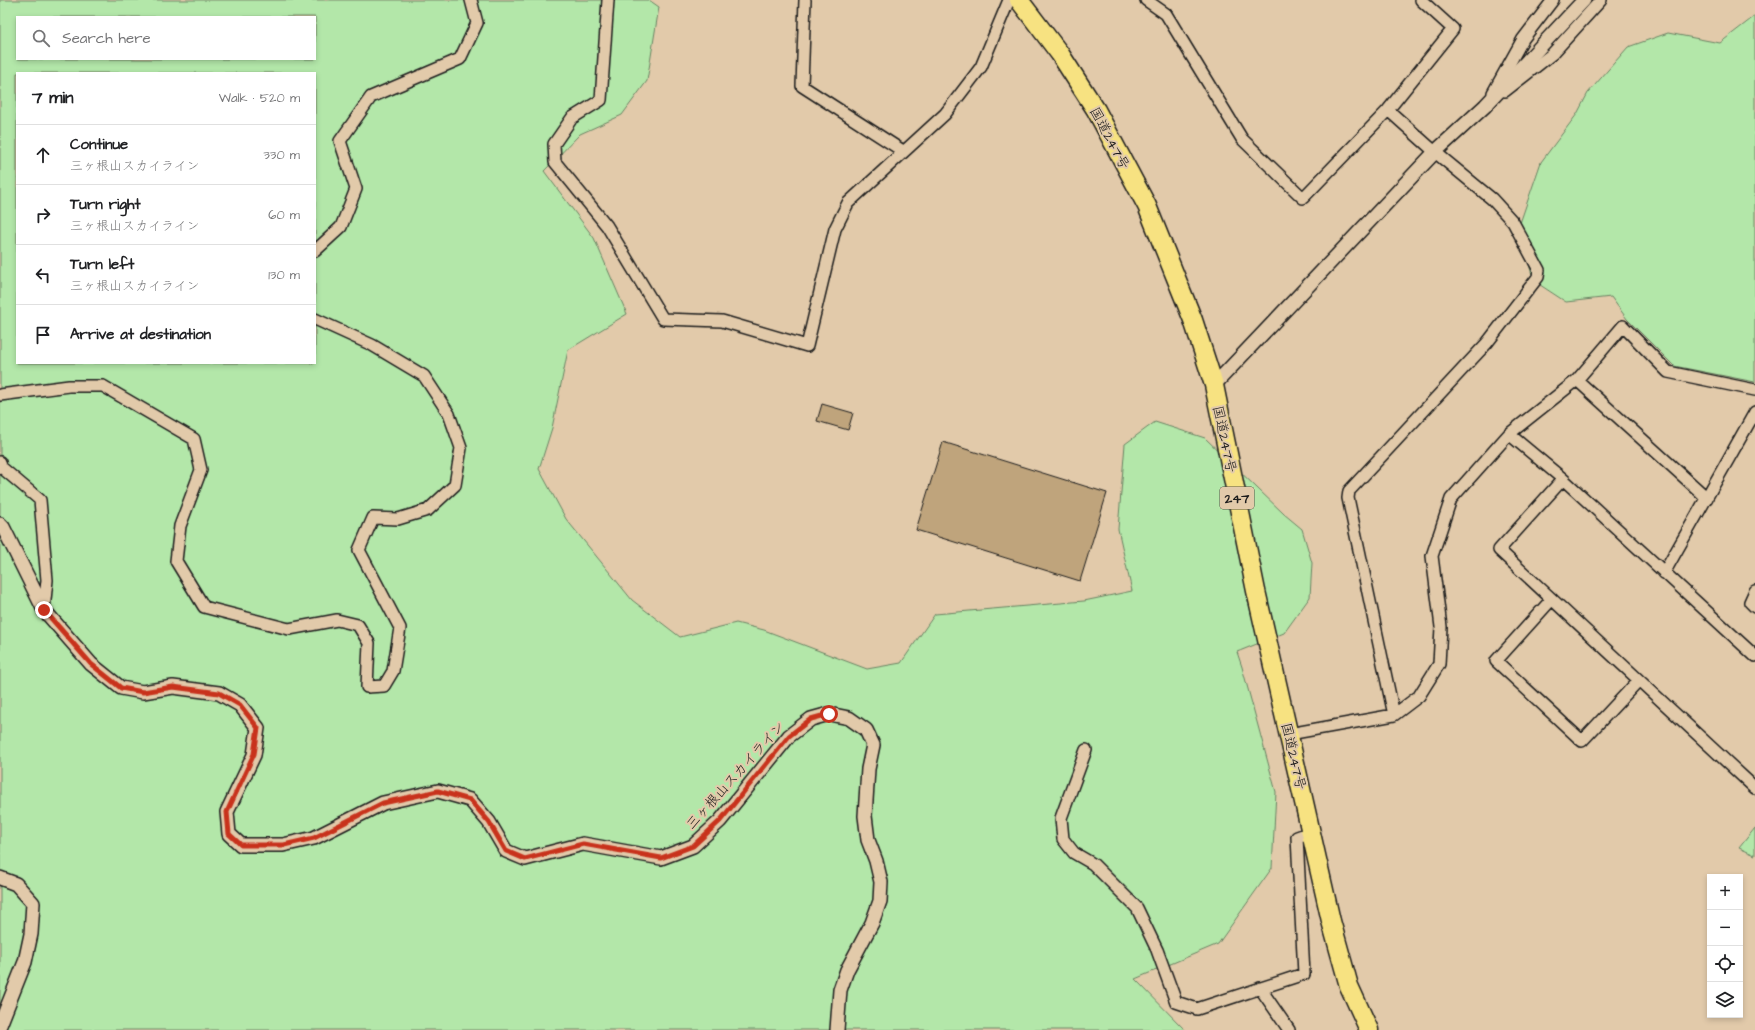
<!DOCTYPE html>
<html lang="en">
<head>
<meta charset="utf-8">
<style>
	body { margin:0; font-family:"Architects Daughter","Klee One",sans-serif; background:#f6f6f6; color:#202124 }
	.controls { position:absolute; right:12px; bottom:12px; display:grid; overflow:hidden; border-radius:0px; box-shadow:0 2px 6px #0003 }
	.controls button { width:36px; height:36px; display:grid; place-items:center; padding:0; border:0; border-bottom:1px solid #e0e0e0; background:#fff; color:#202124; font:20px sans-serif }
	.stop { position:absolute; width:12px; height:12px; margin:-9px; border:3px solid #c8321e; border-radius:50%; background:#fff }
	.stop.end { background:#c8321e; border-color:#fff; box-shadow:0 1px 4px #0008 }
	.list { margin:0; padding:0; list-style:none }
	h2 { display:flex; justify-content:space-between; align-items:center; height:52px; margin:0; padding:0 16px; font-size:17px }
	h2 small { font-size:13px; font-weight:400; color:#757577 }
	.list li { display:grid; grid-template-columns:26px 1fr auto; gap:12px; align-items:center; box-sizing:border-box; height:60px; padding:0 16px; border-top:1px solid #e0e0e0 }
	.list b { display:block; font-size:15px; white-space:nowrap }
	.list p { margin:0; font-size:13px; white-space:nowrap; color:#757577 }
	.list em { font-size:13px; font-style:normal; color:#757577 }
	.icon { flex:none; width:22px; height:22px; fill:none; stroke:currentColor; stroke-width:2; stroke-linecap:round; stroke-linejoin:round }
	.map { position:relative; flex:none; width:1755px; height:1030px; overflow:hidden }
	.search { position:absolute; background:#fff; box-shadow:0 2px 6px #0003; left:16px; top:16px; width:300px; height:44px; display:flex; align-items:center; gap:10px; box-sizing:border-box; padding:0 14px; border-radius:0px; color:#757577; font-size:15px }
	.panel { position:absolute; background:#fff; box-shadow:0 2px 6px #0003; left:16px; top:72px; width:300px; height:292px; border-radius:0px }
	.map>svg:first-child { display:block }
	.green { fill:#b3e7a9; stroke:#688262; fill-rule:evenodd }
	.building { fill:#bfa47c; stroke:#1c1c1c }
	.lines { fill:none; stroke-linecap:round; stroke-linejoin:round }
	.minor-casing { stroke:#1c1c1c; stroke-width:14 }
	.tertiary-casing { stroke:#1c1c1c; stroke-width:16 }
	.trunk-casing { stroke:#1c1c1c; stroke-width:21 }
	.minor { stroke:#e2caaa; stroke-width:11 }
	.tertiary { stroke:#e2caaa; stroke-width:13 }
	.trunk { stroke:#f7e281; stroke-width:18 }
	.route { stroke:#c8321e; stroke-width:5 }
	.labels { text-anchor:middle; stroke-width:4; stroke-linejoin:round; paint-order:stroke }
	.shield { fill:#e2caaa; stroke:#575047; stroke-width:1 }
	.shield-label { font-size:13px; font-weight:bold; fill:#1c1c1c }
	.street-label { font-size:14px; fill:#1c1c1c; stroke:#e2caaa }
</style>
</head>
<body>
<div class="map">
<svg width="1755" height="1030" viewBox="0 0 1755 1030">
	<rect width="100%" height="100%" fill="#e2caaa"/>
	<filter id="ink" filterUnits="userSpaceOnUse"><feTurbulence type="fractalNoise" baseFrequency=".025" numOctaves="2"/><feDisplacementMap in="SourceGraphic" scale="8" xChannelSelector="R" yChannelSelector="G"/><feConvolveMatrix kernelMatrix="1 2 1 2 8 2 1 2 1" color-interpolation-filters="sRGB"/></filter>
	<g filter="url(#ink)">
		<path class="green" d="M0,0H649L659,7L647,81L622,115L580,134L544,171L594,238L627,314L568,350L552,428L539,469L566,519L632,600L680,637L736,623L764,630L867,669L901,663L935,614L1084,601L1132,591L1118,529L1125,444L1155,422L1205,438L1284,514L1302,529L1312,563L1310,597L1284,633L1237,652L1242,667L1276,792L1272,868L1218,944L1135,979L1185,1030H0ZM17,17H315V59H17ZM17,73H315V363H17Z
			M1755,16V382L1674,366L1627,319L1611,297L1566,302L1534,281L1518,229L1541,162L1577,114L1588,93L1628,47L1668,33L1720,43Z
			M1755,828V855L1739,848Z"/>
		<path class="building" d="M822,404L853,413L848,430L817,421Z
			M943,442L1107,493L1080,581L916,530Z"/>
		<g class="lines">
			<g class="minor-casing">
				<path id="minor" d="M608,0L601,100L572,118L554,144L555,162L607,226L663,319L722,321L807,346L835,229L848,203L945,114L981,67L1009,0
					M805,0L802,86L903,151
					M1146,0L1166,14L1242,139L1303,198L1388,110L1453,29L1421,0
					M1505,91L1552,54L1601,0
					M1493,93L1523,39L1553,0
					M1388,110L1435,152L1492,199L1513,222L1539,270L1538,277L1487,343L1349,491L1348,498L1394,715
					M315,251L341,227L356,189L340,141L371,97L460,59L477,23L471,0
					M1577,380L1707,498
					M0,395L69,386H103L194,439L201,470L180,526L176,561L204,607L289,629L337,620L358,625L369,643L367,687L384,686L393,671L400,628L359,550L373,518L398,519L428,510L455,485L461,448L449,414L424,376L372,345L315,319
					M1509,434L1563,479L1755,656
					M0,462L1,467L40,500L47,580L44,610
					M1563,479L1499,550L1755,788
					M1664,573L1755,412
					M1755,591L1750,602L1755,607
					M1552,599L1496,661L1582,741L1639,680
					M1289,734L1394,715L1419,696L1439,664L1441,627L1432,556L1451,499L1509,434L1577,380L1623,326L1668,372L1755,390
					M1086,750L1061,818L1063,839L1074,853L1093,864L1137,908L1157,950L1176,1002L1197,1009L1304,974L1297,837L1311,832
					M1260,988L1289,1030"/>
			</g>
			<g class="tertiary-casing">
				<path id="tertiary" d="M1214,385L1435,152L1485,106L1584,0
					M0,524L3,527L44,610L91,664L121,688L143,692L173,687L219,693L240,705L258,728L254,755L227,812L229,834L241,845H283L314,838L383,803L438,791L470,800L489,822L506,851L525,859L583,844L661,858L693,846L720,821L789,736L811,719L829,714L849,718L866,730L873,745L868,769L865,816L868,840L876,861L881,882L880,901L872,923L847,970L840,990L837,1030
					M0,878L16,884L33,903L31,934L25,962L0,1025"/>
			</g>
			<g class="trunk-casing">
				<path id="trunk" d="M1019,0L1060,54L1096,110L1147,206L1193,320L1214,385L1256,591L1331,921L1349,986L1369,1030"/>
			</g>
			<use href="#minor" class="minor"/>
			<use href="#tertiary" class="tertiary"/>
			<use href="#trunk" class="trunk"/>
		</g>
	</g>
	<g class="lines" filter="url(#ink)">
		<path class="route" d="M44,610L91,664L121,688L143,692L173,687L219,693L240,705L258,728L254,754L227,812L229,834L241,845H284L314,838L383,803L438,791L470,800L489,822L506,851L525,859L583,844L661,858L693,846L720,821L789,736L811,719L829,714"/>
	</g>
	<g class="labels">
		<rect class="shield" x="1220" y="487" width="34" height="22" rx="3"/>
		<g class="shield-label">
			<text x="1237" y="503">247</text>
		</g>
		<g class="street-label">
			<text transform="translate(1110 138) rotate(62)" y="5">国道247号</text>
			<text transform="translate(1225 439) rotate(78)" y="5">国道247号</text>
			<text transform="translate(1294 756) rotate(77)" y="5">国道247号</text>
			<text transform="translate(735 775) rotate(-48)" y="5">三ヶ根山スカイライン</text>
		</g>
	</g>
</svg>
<div class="controls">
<button>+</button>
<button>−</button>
<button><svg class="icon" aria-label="locate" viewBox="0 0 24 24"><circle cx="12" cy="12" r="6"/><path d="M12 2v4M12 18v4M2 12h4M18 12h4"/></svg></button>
<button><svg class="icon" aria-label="layers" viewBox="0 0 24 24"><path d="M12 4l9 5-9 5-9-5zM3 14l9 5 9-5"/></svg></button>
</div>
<div class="stop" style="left:829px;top:714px"></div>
<div class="stop end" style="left:44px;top:610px"></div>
<div class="search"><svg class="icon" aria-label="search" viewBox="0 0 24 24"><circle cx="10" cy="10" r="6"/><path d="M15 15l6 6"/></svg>Search here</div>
<section class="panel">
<h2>7 min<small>Walk · 520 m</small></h2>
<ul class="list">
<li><svg class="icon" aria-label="ahead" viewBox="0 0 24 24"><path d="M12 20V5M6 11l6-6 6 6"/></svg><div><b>Continue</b><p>三ヶ根山スカイライン</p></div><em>330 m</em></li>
<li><svg class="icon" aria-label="right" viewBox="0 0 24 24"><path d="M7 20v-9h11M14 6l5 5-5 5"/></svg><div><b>Turn right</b><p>三ヶ根山スカイライン</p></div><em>60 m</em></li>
<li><svg class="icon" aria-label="left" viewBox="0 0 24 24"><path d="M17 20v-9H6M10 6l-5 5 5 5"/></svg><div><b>Turn left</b><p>三ヶ根山スカイライン</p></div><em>130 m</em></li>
<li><svg class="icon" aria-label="arrive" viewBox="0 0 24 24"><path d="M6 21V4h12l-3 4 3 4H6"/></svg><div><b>Arrive at destination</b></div></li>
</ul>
</section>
</div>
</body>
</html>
